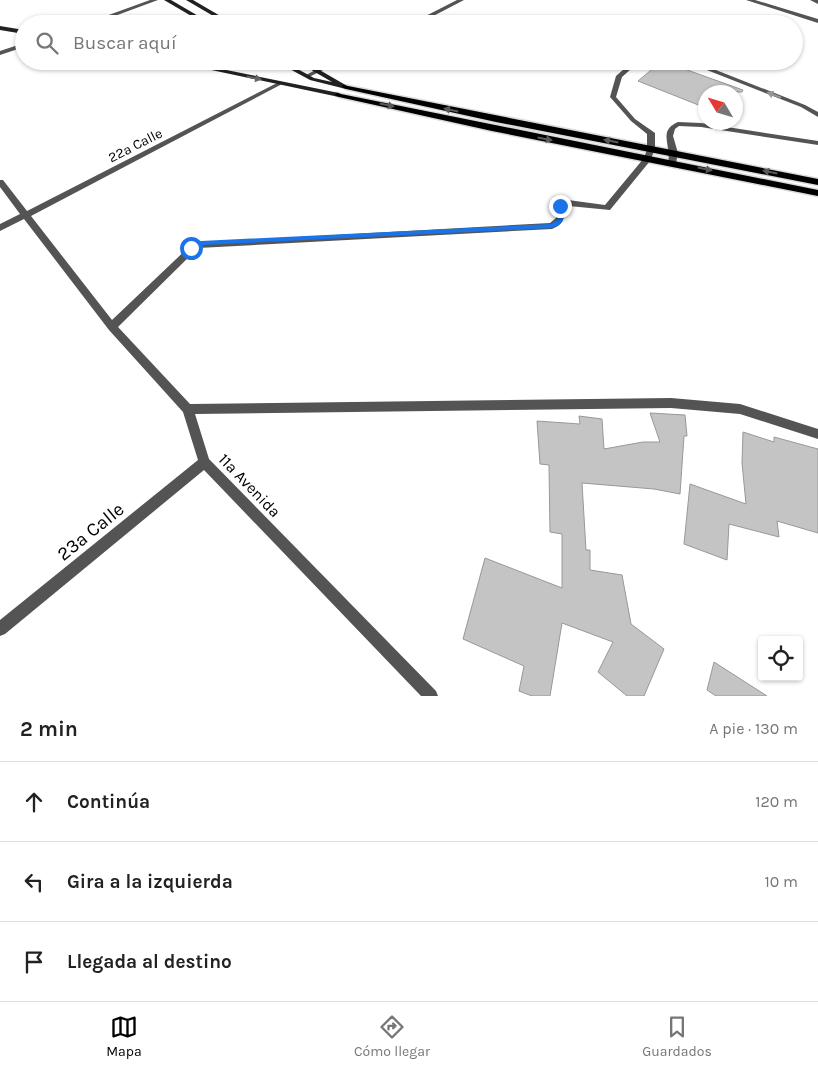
<!DOCTYPE html>
<html lang="es">
<head>
<meta charset="utf-8">
<style>
	body { margin:0; font-family:Karla,sans-serif; background:#f6f6f6; color:#222 }
	.controls { position:absolute; right:15px; bottom:15px; display:grid; overflow:hidden; border-radius:5px; box-shadow:0 1px 4px #0004 }
	.controls button { width:45px; height:45px; display:grid; place-items:center; padding:0; border:0; border-bottom:1px solid #e0e0e0; background:#fff; color:#222; font:25px sans-serif }
	.compass { position:absolute; left:698px; top:85px; width:45px; height:45px; border-radius:50%; background:#fff; box-shadow:0 1px 4px #0004; rotate:308deg }
	.stop { position:absolute; width:15px; height:15px; margin:-11px; border:4px solid #1a73e8; border-radius:50%; background:#fff }
	.stop.end { background:#1a73e8; border-color:#fff; box-shadow:0 1px 5px #0008 }
	.list { margin:0; padding:0; list-style:none }
	h2 { display:flex; justify-content:space-between; align-items:center; height:65px; margin:0; padding:0 20px; font-size:21px }
	h2 small { font-size:16px; font-weight:400; color:#767676 }
	.list li { display:grid; grid-template-columns:32px 1fr auto; gap:15px; align-items:center; box-sizing:border-box; height:80px; padding:0 20px; border-top:1px solid #e0e0e0 }
	.list b { display:block; font-size:19px; white-space:nowrap }
	.list em { font-size:16px; font-style:normal; color:#767676 }
	.icon { flex:none; width:28px; height:28px; fill:none; stroke:currentColor; stroke-width:2; stroke-linecap:round; stroke-linejoin:round }
	.map { position:relative; flex:none; width:818px; height:696px; overflow:hidden }
	.search { position:absolute; background:#fff; box-shadow:0 1px 4px #0004; left:15px; right:15px; top:15px; height:55px; display:flex; align-items:center; gap:12px; box-sizing:border-box; padding:0 18px; border-radius:28px; color:#767676; font-size:19px }
	.sheet { height:305px; background:#fff }
	nav { display:flex; justify-content:space-around; align-items:center; box-sizing:border-box; height:70px; border-top:1px solid #e0e0e0; background:#fff; font-size:14px; color:#767676 }
	nav a { display:grid; justify-items:center; gap:2px }
	nav .on { color:#000 }
	.map>svg:first-child { display:block }
	.building { fill:#c4c4c4; stroke:#989898 }
	.lines { fill:none; stroke-linecap:round; stroke-linejoin:round }
	.primary-casing { stroke:#dbdbdb; stroke-width:3 }
	.service { fill:#545454; fill-rule:evenodd }
	.minor { fill:#545454; fill-rule:evenodd }
	.secondary { fill:#212121; fill-rule:evenodd }
	.primary { fill:#000; fill-rule:evenodd }
	.oneway { fill:#646464 }
	.oneway2 { fill:#989898 }
	.oneway3 { fill:#595959 }
	.route { fill:#1a73e8 }
	.labels { text-anchor:middle; stroke-width:5; stroke-linejoin:round; paint-order:stroke }
	.far-street-label { font-size:14px; fill:#000; stroke:#fff }
	.street-label { font-size:16px; fill:#000; stroke:#fff }
	.near-street-label { font-size:19px; fill:#000; stroke:#fff }
</style>
</head>
<body>
<div class="map">
<svg width="818" height="696" viewBox="0 0 818 696">
	<rect width="100%" height="100%" fill="#fff"/>
	<path class="building" d="M662,61L743,90L742,92H706V108L638,81Z
		M650,413L685,415L687,436H684L680,494L654,489L582,483L586,550H590V570L622,575L631,624L664,649L644,696H627L598,672L613,642L562,623L550,696H532L519,691L524,666L463,639L485,558L562,588V534L550,532L549,465L540,464L537,421L580,424L579,416L602,419L604,449L643,442H660Z
		M743,432L774,442V437L818,449V533L777,521L779,537L729,524L727,560L684,544L690,484L746,504L742,463Z
		M714,662L767,696H716L707,690Z"/>
	<g class="lines">
		<g class="primary-casing">
			<path id="primary" d="M343,85L818,179V185L496,122L346,89L342,87Z
				M336,93L818,190V196L492,131L339,97L335,95Z"/>
		</g>
		<path class="service" d="M746,0H755L818,19V23Z
			M633,61H640L622,77L616,97L635,119L655,133V149L651,151L647,149V134L631,121L610,97L616,76Z
			M684,61H693L805,105L818,112V117L801,107Z
			M678,122L701,123L818,141V145L701,127L679,126L675,129L673,136L678,153L676,163L672,165L668,163C672,145 657,131 678,122Z"/>
		<path class="minor" d="M150,0H158L93,24H84Z
			M457,0H464L418,24H410Z
			M810,0H818V4Z
			M24,43V47L0,55V51Z
			M333,61H341L309,77L304,76Z
			M279,82L284,83L31,216L112,320L193,243L550,223L556,218L558,204L568,200L605,205L644,158L648,147H654L655,149L650,161L610,210L569,206L565,207C565,218 563,225 552,229L198,248L118,327L190,404L671,398L740,404L818,429V439L740,414L671,408L195,414L209,459L436,691L438,696H421L204,470L5,634L0,636V620L198,460L183,412L109,330L24,219L0,231V224L20,214L0,187V180H3L27,211Z"/>
		<path class="secondary" d="M164,0H171L212,24H205Z
			M186,0H193L234,24H227Z
			M0,26L24,30V34L0,30Z
			M169,61H182L339,93L342,95L339,97Z
			M214,61H237L205,66L202,64Z
			M275,61H283L314,78L332,82L296,61H304L349,87L346,89L310,80Z"/>
		<use href="#primary" class="primary"/>
	</g>
	<defs><path id="oneway-solid" d="M-6-.8H1V-3.2L6.5 0L1 3.2V.8H-6Z" transform="scale(1.25)"/></defs>
	<use class="oneway" href="#oneway-solid" transform="translate(254 78) rotate(11)"/>
	<use class="oneway2" href="#oneway-solid" transform="translate(774 95) rotate(-159)"/>
	<g class="oneway3">
		<use href="#oneway-solid" transform="translate(387 105) rotate(12)"/>
		<use href="#oneway-solid" transform="translate(451 110) rotate(-168)"/>
		<use href="#oneway-solid" transform="translate(545 139) rotate(11)"/>
		<use href="#oneway-solid" transform="translate(611 141) rotate(-169)"/>
		<use href="#oneway-solid" transform="translate(705 169) rotate(11)"/>
		<use href="#oneway-solid" transform="translate(770 172) rotate(-168)"/>
	</g>
	<path class="route" d="M560,204L564,206C564,219 565,224 552,228L202,245L191,250L187,248L201,241L551,224L558,219L557,206Z"/>
	<g class="labels">
		<g class="far-street-label">
			<text transform="translate(135 145) rotate(-27)" y="5">22a Calle</text>
		</g>
		<g class="street-label">
			<text transform="translate(250 485) rotate(46)" y="6">11a Avenida</text>
		</g>
		<g class="near-street-label">
			<text transform="translate(90 531) rotate(-39)" y="7">23a Calle</text>
		</g>
	</g>
</svg>
<div class="controls">
<button><svg class="icon" aria-label="locate" viewBox="0 0 24 24"><circle cx="12" cy="12" r="6"/><path d="M12 2v4M12 18v4M2 12h4M18 12h4"/></svg></button>
</div>
<svg class="compass" viewBox="-18 -18 36 36"><path d="M0-13l5 13h-10z" fill="#e53935"/><path d="M0 13l5-13h-10z" fill="#767676"/></svg>
<div class="stop" style="left:191px;top:248px"></div>
<div class="stop end" style="left:560px;top:206px"></div>
<div class="search"><svg class="icon" aria-label="search" viewBox="0 0 24 24"><circle cx="10" cy="10" r="6"/><path d="M15 15l6 6"/></svg>Buscar aquí</div>
</div>
<section class="sheet">
<h2>2 min<small>A pie · 130 m</small></h2>
<ul class="list">
<li><svg class="icon" aria-label="ahead" viewBox="0 0 24 24"><path d="M12 20V5M6 11l6-6 6 6"/></svg><div><b>Continúa</b></div><em>120 m</em></li>
<li><svg class="icon" aria-label="left" viewBox="0 0 24 24"><path d="M17 20v-9H6M10 6l-5 5 5 5"/></svg><div><b>Gira a la izquierda</b></div><em>10 m</em></li>
<li><svg class="icon" aria-label="arrive" viewBox="0 0 24 24"><path d="M6 21V4h12l-3 4 3 4H6"/></svg><div><b>Llegada al destino</b></div></li>
</ul>
</section>
<nav>
<a class="on"><svg class="icon" aria-label="map" viewBox="0 0 24 24"><path d="M3 6l6-2 6 2 6-2v14l-6 2-6-2-6 2zM9 4v14M15 6v14"/></svg>Mapa</a>
<a><svg class="icon" aria-label="directions" viewBox="0 0 24 24"><path d="M12 3l9 9-9 9-9-9zM9 14v-3h6M13 9l2 2-2 2"/></svg>Cómo llegar</a>
<a><svg class="icon" aria-label="saved" viewBox="0 0 24 24"><path d="M7 4h10v16l-5-4-5 4z"/></svg>Guardados</a>
</nav>
</body>
</html>
